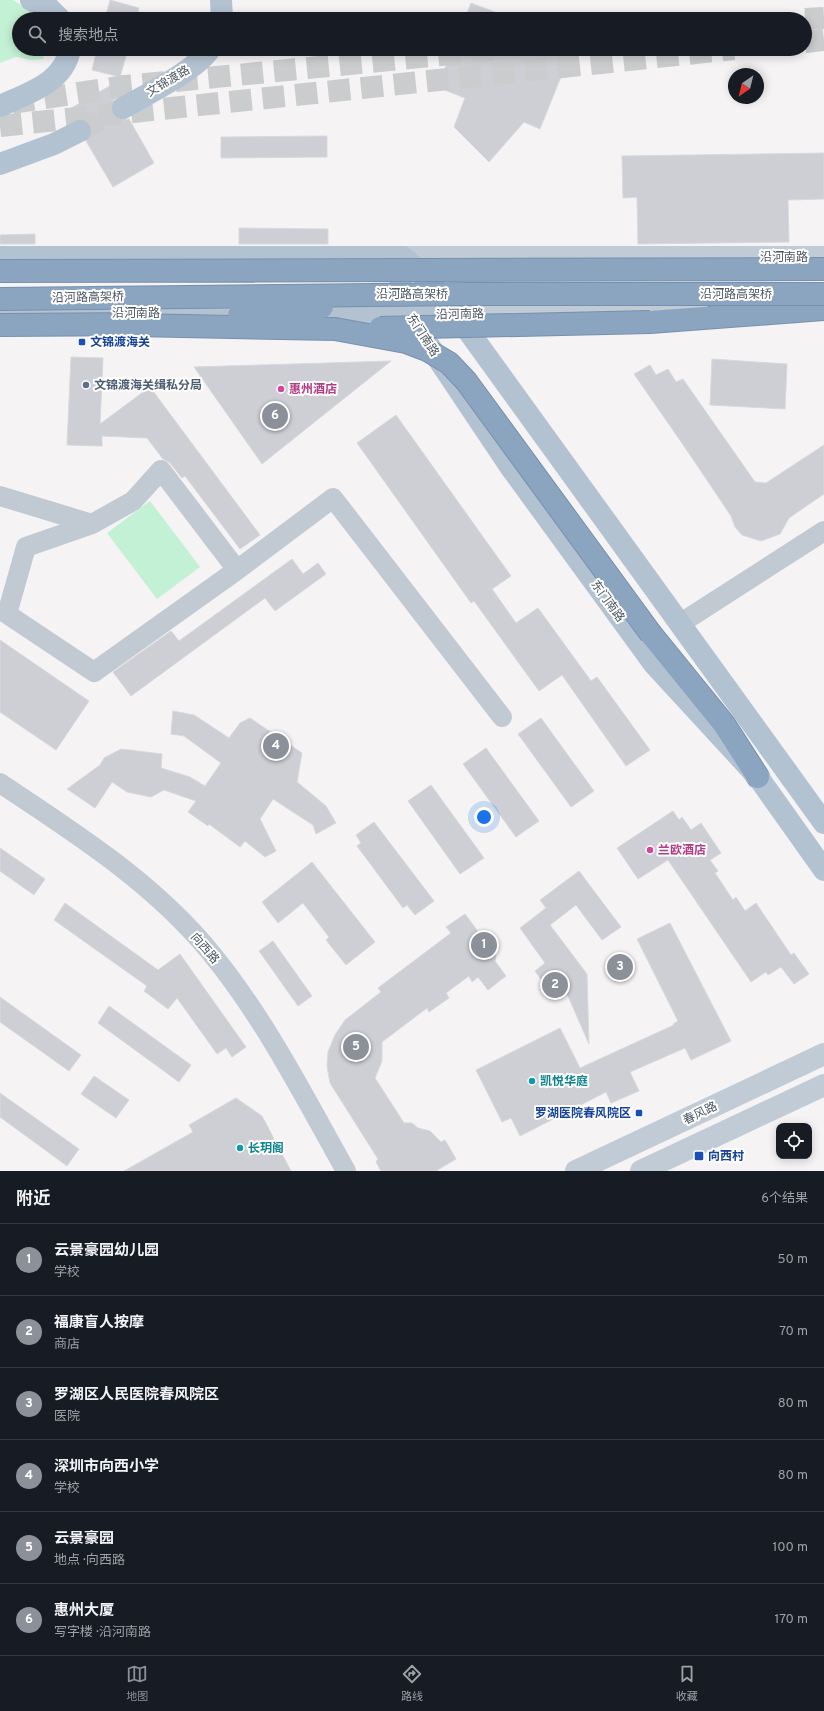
<!DOCTYPE html>
<html lang="zh">
<head>
<meta charset="utf-8">
<style>
	body { margin:0; font-family:Overpass,"Noto Sans SC",sans-serif; background:#242831; color:#f1f3f6 }
	.controls { position:absolute; right:12px; bottom:12px; display:grid; overflow:hidden; border-radius:8px; box-shadow:0 2px 10px #0003 }
	.controls button { width:36px; height:36px; display:grid; place-items:center; padding:0; border:0; border-bottom:1px solid #363941; background:#171b24; color:#f1f3f6; font:20px sans-serif }
	.compass { position:absolute; left:728px; top:68px; width:36px; height:36px; border-radius:50%; background:#171b24; box-shadow:0 2px 10px #0003; rotate:215deg }
	.you { position:absolute; left:484px; top:817px; width:14px; height:14px; margin:-10px; border:3px solid #fff; border-radius:50%; background:#1a73e8; box-shadow:0 0 0 6px #1a73e833 }
	.badge { display:grid; place-items:center; width:26px; height:26px; border-radius:50%; background:#8c9099; color:#fff; font-size:13px; font-weight:700 }
	.pin { position:absolute; translate:-50% -50%; border:2px solid #fff; box-shadow:0 1px 4px #0006 }
	.list { margin:0; padding:0; list-style:none }
	h2 { display:flex; justify-content:space-between; align-items:center; height:52px; margin:0; padding:0 16px; font-size:17px }
	h2 small { font-size:13px; font-weight:400; color:#9ea1a6 }
	.list li { display:grid; grid-template-columns:26px 1fr auto; gap:12px; align-items:center; box-sizing:border-box; height:72px; padding:0 16px; border-top:1px solid #363941 }
	.list b { display:block; font-size:15px; white-space:nowrap }
	.list p { margin:0; font-size:13px; white-space:nowrap; color:#9ea1a6 }
	.list em { font-size:13px; font-style:normal; color:#9ea1a6 }
	.icon { flex:none; width:22px; height:22px; fill:none; stroke:currentColor; stroke-width:2; stroke-linecap:round; stroke-linejoin:round }
	.map { position:relative; flex:none; width:824px; height:1171px; overflow:hidden }
	.search { position:absolute; background:#171b24; box-shadow:0 2px 10px #0003; left:12px; right:12px; top:12px; height:44px; display:flex; align-items:center; gap:10px; box-sizing:border-box; padding:0 14px; border-radius:22px; color:#9ea1a6; font-size:15px }
	.sheet { height:484px; background:#171b24 }
	nav { display:flex; justify-content:space-around; align-items:center; box-sizing:border-box; height:56px; border-top:1px solid #363941; background:#171b24; font-size:11px; color:#9ea1a6 }
	nav a { display:grid; justify-items:center; gap:2px }
	nav .on { color:#8c9099 }
	.map>svg:first-child { display:block }
	.green { fill:#c3f1d5 }
	.building { fill:#cdcfd5; stroke:#d7d9de }
	.lines { fill:none; stroke-linecap:round; stroke-linejoin:round }
	.primary-tunnel { stroke:#caccce; stroke-width:22; stroke-dasharray:22 11; stroke-linecap:butt }
	.highway-tunnel { stroke:#caccce; stroke-width:22; stroke-dasharray:22 11; stroke-linecap:butt }
	.highway-casing { stroke:#7690ad; stroke-width:24 }
	.street { stroke:#c1cad2; stroke-width:20 }
	.secondary { stroke:#c1cbd6; stroke-width:22 }
	.primary { stroke:#b3c2d1; stroke-width:22 }
	.highway { stroke:#8ba5c1; stroke-width:22 }
	.highway-bridge-casing { stroke:#7690ad; stroke-width:24; stroke-linecap:butt }
	.highway-bridge { stroke:#8ba5c1; stroke-width:22 }
	.transit-dot { fill:#1a4fb4; stroke:#fff; stroke-width:1.5 }
	.service-dot { fill:#5c6f8a; stroke:#fff; stroke-width:1.5 }
	.hotel-dot { fill:#d1479c; stroke:#fff; stroke-width:1.5 }
	.culture-dot { fill:#0f9aa8; stroke:#fff; stroke-width:1.5 }
	.labels { text-anchor:middle; stroke-width:4; stroke-linejoin:round; paint-order:stroke }
	.street-label { font-size:12px; fill:#4a5661; stroke:#fff }
	.transit-label { font-size:12px; font-weight:bold; fill:#164399; stroke:#fff; text-anchor:start }
	.service-label { font-size:12px; font-weight:bold; fill:#4e5e75; stroke:#fff; text-anchor:start }
	.hotel-label { font-size:12px; font-weight:bold; fill:#b23c85; stroke:#fff; text-anchor:start }
	.culture-label { font-size:12px; font-weight:bold; fill:#0d838f; stroke:#fff; text-anchor:start }
</style>
</head>
<body>
<div class="map">
<svg width="824" height="1171" viewBox="0 0 824 1171">
	<rect width="100%" height="100%" fill="#f5f3f3"/>
	<path class="green" d="M0,0H13L35,14L38,19H19V49H45L43,59L31,60L16,57L0,63Z
		M150,501L200,567L157,599L107,533Z"/>
	<path class="building" d="M110,0L139,8L136,19H105Z
		M471,3L511,18L510,19H465Z
		M97,49H128L120,77L92,70Z
		M453,49H572L540,129L524,122L489,162L454,127L465,98L437,87Z
		M120,80L115,95L117,97L112,101L111,107L112,114L117,119L123,120L129,119L154,163L113,187L86,141L92,132L91,125L87,120L81,119L74,120L68,110Z
		M327,136V157L221,158V137Z
		M824,153V199L788,200L789,242L638,244L637,197L623,198L622,156Z
		M239,228L328,229V244H239Z
		M35,234V244H0V235Z
		M71,357L103,358L100,424L150,387L260,535L240,549L185,476L182,478L170,463L163,459L147,438L102,436V446L67,445Z
		M712,359L787,364L785,409L710,405Z
		M391,361L262,464L194,367Z
		M650,365L656,375L668,369L676,382L683,379L755,482L766,483L824,445V494L789,518L780,534L761,541L742,535L735,527L731,516L684,446L634,374Z
		M396,415L511,576L492,589L516,623L538,608L591,681L597,677L650,750L626,766L562,675L539,691L474,601L471,603L357,443Z
		M292,559L303,574L318,563L326,574L275,611L265,598L131,696L113,672L171,631L179,641Z
		M0,640L89,701L56,750L0,712Z
		M173,711L194,715L229,738L240,723L250,718L302,753L297,782L326,806L336,823L316,834L313,825L273,799L260,819L276,851L265,857L245,841L240,847L209,824L208,826L188,812L196,801L164,790L151,797L127,792L112,782L95,808L67,789L100,765L104,758L121,749L162,754L161,768L190,777L205,786L221,763L184,736L171,734Z
		M541,718L594,791L571,807L518,734Z
		M486,748L539,821L516,837L463,764Z
		M431,785L484,858L460,874L408,801Z
		M673,811L679,820L682,817L691,830L701,823L721,853L710,860L718,871L715,873L733,900L736,897L745,911L756,903L791,955L794,953L809,974L794,984L781,967L768,975L766,972L751,982L668,860L638,879L617,848Z
		M374,822L434,901L415,915L407,905L403,908L357,846L361,843L356,835Z
		M0,848L45,879L34,895L0,871Z
		M312,862L375,942L346,965L326,940L329,937L303,903L278,923L262,902Z
		M579,871L621,927L602,940L576,905L550,925L587,974L589,1044L564,987L553,996L535,971L545,963L520,928L546,908L540,900Z
		M65,903L158,970L180,954L246,1047L232,1057L226,1048L217,1054L177,998L168,1009L144,991L147,986L54,920Z
		M465,914L496,956L495,961L506,976L488,990L478,977L472,982L469,976L446,993L449,998L429,1012L427,1008L382,1042V1061L375,1078L404,1123H412L418,1128L430,1131L441,1142L445,1140L456,1159L436,1171H381L376,1162L378,1159L330,1083L327,1066L328,1052L335,1035L345,1020L381,992L378,988L451,933L446,927Z
		M670,923L731,1041L691,1060L685,1048L630,1072L639,1091L611,1103L606,1092L520,1136L511,1118L502,1122L476,1070L560,1028L580,1068L674,1025L673,1024L678,1021L637,939Z
		M273,941L312,996L298,1006L259,951Z
		M0,997L81,1055L69,1071L0,1022Z
		M109,1006L191,1065L179,1082L98,1023Z
		M94,1076L129,1100L116,1118L81,1094Z
		M0,1093L79,1149L67,1166L0,1117Z
		M236,1098L262,1116L291,1171H124L193,1132L189,1125Z"/>
	<g class="lines">
		<path class="primary-tunnel" d="M80,131L123,108"/>
		<path class="highway-tunnel" d="M805,19L824,18
			M805,42L824,40
			M12,103L125,86L502,49
			M0,126L734,49"/>
		<g class="highway-casing">
			<path id="highway" d="M650,322L824,309
				M651,634L724,724L758,777"/>
		</g>
		<path class="street" d="M0,496L92,524
			M237,570L161,470L133,501L92,524L26,547L7,614L94,672L237,570L333,498L502,717
			M681,623L824,531
			M0,783C75,833 153,882 211,953C265,1019 304,1096 346,1171"/>
		<path class="secondary" d="M403,257H824
			M456,314L697,309
			M576,1171L824,1054
			M641,1171L824,1085"/>
		<path class="primary" d="M31,0L49,8L60,19
			M221,0L222,19
			M0,106C28,93 64,83 70,49
			M123,108C147,94 195,71 210,49
			M0,164L54,144L80,131
			M0,257H403
			M403,257L400,288L408,314L509,465L654,664L758,777L824,870
			M407,260L433,286L456,314L824,823
			M0,313H259
			M301,314H456"/>
		<use href="#highway" class="highway"/>
		<g class="highway-bridge-casing">
			<path id="highway-bridge" d="M0,271L824,269
				M0,299L470,294H824
				M239,315L322,307
				M0,325L149,324
				M134,325L335,329L406,342L427,350L449,363L466,381L651,634
				M380,328L650,322"/>
		</g>
		<use href="#highway-bridge" class="highway-bridge"/>
	</g>
	<g class="transit-dot">
		<rect x="78" y="338" width="8" height="8" rx="2"/>
		<rect x="635" y="1109" width="8" height="8" rx="2"/>
		<rect x="694" y="1151" width="10" height="10" rx="2"/>
	</g>
	<circle class="service-dot" cx="86" cy="385" r="4"/>
	<g class="hotel-dot">
		<circle cx="281" cy="389" r="4"/>
		<circle cx="650" cy="850" r="4"/>
	</g>
	<g class="culture-dot">
		<circle cx="532" cy="1081" r="4"/>
		<circle cx="240" cy="1148" r="4"/>
	</g>
	<g class="labels">
		<g class="street-label">
			<text transform="translate(168 81) rotate(-31)" y="4">文锦渡路</text>
			<text x="784" y="261">沿河南路</text>
			<text x="412" y="298">沿河路高架桥</text>
			<text x="736" y="298">沿河路高架桥</text>
			<text transform="translate(88 297) rotate(-1)" y="4">沿河路高架桥</text>
			<text x="136" y="317">沿河南路</text>
			<text transform="translate(460 314) rotate(-1)" y="4">沿河南路</text>
			<text transform="translate(423 335) rotate(57)" y="4">东门南路</text>
			<text transform="translate(608 601) rotate(54)" y="4">东门南路</text>
			<text transform="translate(205 948) rotate(49)" y="4">向西路</text>
			<text transform="translate(700 1113) rotate(-26)" y="4">春风路</text>
		</g>
		<g class="transit-label">
			<text x="90" y="346">文锦渡海关</text>
			<text x="631" y="1117" text-anchor="end">罗湖医院春风院区</text>
			<text x="708" y="1160">向西村</text>
		</g>
		<g class="service-label">
			<text x="94" y="389">文锦渡海关缉私分局</text>
		</g>
		<g class="hotel-label">
			<text x="289" y="393">惠州酒店</text>
			<text x="658" y="854">兰欧酒店</text>
		</g>
		<g class="culture-label">
			<text x="540" y="1085">凯悦华庭</text>
			<text x="248" y="1152">长玥阁</text>
		</g>
	</g>
</svg>
<div class="controls">
<button><svg class="icon" aria-label="locate" viewBox="0 0 24 24"><circle cx="12" cy="12" r="6"/><path d="M12 2v4M12 18v4M2 12h4M18 12h4"/></svg></button>
</div>
<svg class="compass" viewBox="-18 -18 36 36"><path d="M0-13l5 13h-10z" fill="#e53935"/><path d="M0 13l5-13h-10z" fill="#9ea1a6"/></svg>
<div class="you"></div>
<div class="pin badge" style="left:484px;top:945px">1</div>
<div class="pin badge" style="left:555px;top:985px">2</div>
<div class="pin badge" style="left:620px;top:967px">3</div>
<div class="pin badge" style="left:276px;top:746px">4</div>
<div class="pin badge" style="left:356px;top:1047px">5</div>
<div class="pin badge" style="left:275px;top:416px">6</div>
<div class="search"><svg class="icon" aria-label="search" viewBox="0 0 24 24"><circle cx="10" cy="10" r="6"/><path d="M15 15l6 6"/></svg>搜索地点</div>
</div>
<section class="sheet">
<h2>附近<small>6个结果</small></h2>
<ul class="list">
<li><span class="badge">1</span><div><b>云景豪园幼儿园</b><p>学校</p></div><em>50 m</em></li>
<li><span class="badge">2</span><div><b>福康盲人按摩</b><p>商店</p></div><em>70 m</em></li>
<li><span class="badge">3</span><div><b>罗湖区人民医院春风院区</b><p>医院</p></div><em>80 m</em></li>
<li><span class="badge">4</span><div><b>深圳市向西小学</b><p>学校</p></div><em>80 m</em></li>
<li><span class="badge">5</span><div><b>云景豪园</b><p>地点 · 向西路</p></div><em>100 m</em></li>
<li><span class="badge">6</span><div><b>惠州大厦</b><p>写字楼 · 沿河南路</p></div><em>170 m</em></li>
</ul>
</section>
<nav>
<a class="on"><svg class="icon" aria-label="map" viewBox="0 0 24 24"><path d="M3 6l6-2 6 2 6-2v14l-6 2-6-2-6 2zM9 4v14M15 6v14"/></svg>地图</a>
<a><svg class="icon" aria-label="directions" viewBox="0 0 24 24"><path d="M12 3l9 9-9 9-9-9zM9 14v-3h6M13 9l2 2-2 2"/></svg>路线</a>
<a><svg class="icon" aria-label="saved" viewBox="0 0 24 24"><path d="M7 4h10v16l-5-4-5 4z"/></svg>收藏</a>
</nav>
</body>
</html>
